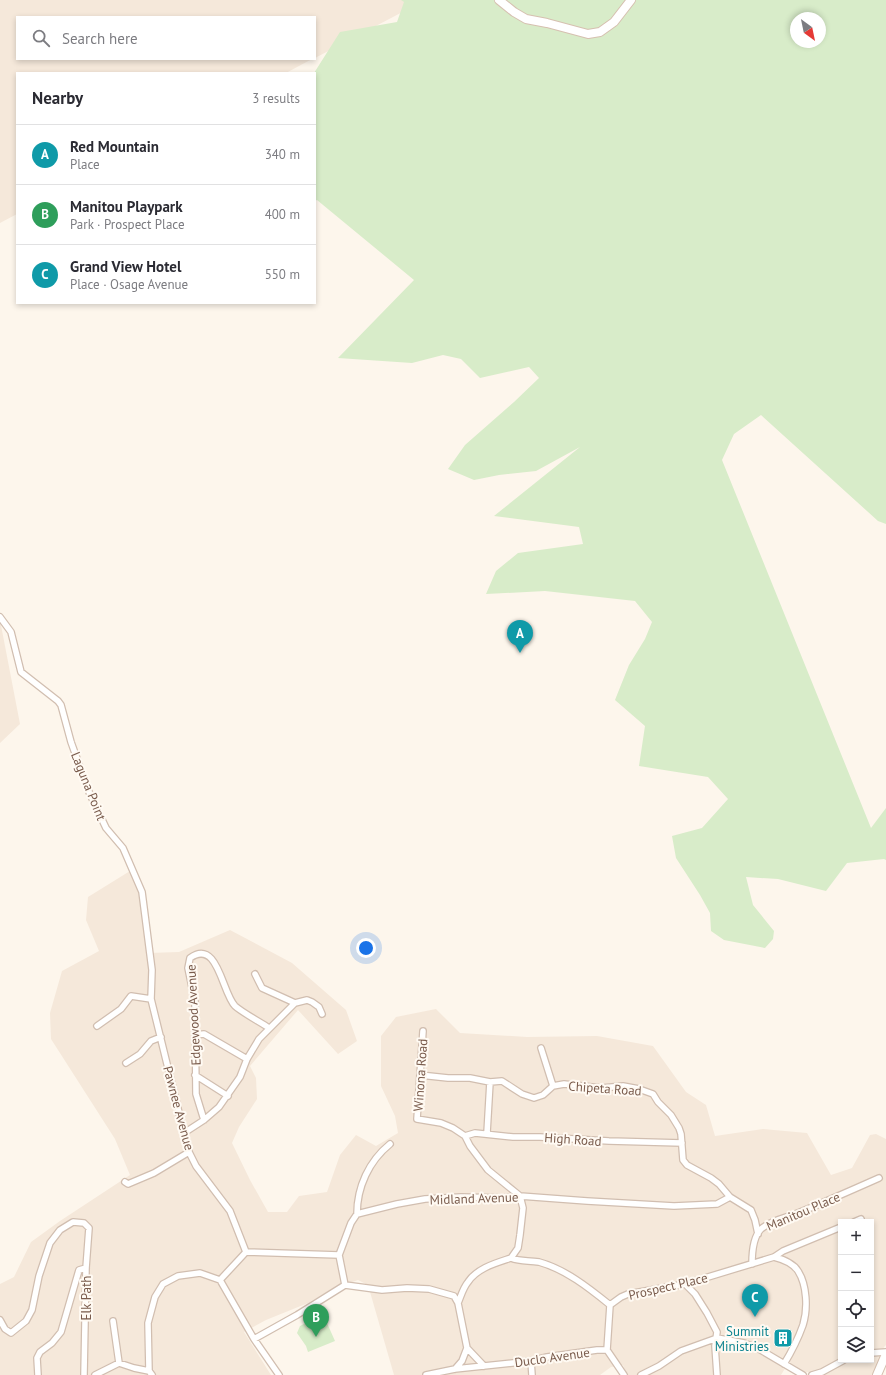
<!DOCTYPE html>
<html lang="en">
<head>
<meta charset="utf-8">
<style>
	body { margin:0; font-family:"PT Sans",sans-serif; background:#f2f2f3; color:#2b2b33 }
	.controls { position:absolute; right:12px; bottom:12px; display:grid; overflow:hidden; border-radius:0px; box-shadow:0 2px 6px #0003 }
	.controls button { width:36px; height:36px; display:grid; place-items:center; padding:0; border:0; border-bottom:1px solid #e1e1e2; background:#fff; color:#2b2b33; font:20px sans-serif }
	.compass { position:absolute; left:790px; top:12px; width:36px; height:36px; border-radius:50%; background:#fff; box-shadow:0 2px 6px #0003; rotate:147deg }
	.you { position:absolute; left:366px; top:948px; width:14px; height:14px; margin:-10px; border:3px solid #fff; border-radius:50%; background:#1a73e8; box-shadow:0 0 0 6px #1a73e833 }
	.badge { display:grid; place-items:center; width:26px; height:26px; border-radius:50%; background:#7c3aed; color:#fff; font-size:13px; font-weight:700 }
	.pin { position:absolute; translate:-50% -33px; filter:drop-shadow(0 1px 2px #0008) }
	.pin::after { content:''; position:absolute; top:21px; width:14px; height:12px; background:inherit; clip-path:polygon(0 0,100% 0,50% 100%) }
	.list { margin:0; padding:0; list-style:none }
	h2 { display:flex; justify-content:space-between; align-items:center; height:52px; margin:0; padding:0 16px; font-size:17px }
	h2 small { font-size:13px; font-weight:400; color:#7c7c81 }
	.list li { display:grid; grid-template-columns:26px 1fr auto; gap:12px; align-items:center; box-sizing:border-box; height:60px; padding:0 16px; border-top:1px solid #e1e1e2 }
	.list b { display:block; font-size:15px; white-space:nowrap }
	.list p { margin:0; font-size:13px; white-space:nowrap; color:#7c7c81 }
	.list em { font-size:13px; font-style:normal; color:#7c7c81 }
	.icon { flex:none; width:22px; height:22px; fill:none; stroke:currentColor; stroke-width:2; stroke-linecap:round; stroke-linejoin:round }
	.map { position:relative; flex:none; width:886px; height:1375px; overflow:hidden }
	.search { position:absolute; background:#fff; box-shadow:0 2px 6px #0003; left:16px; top:16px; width:300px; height:44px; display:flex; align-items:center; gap:10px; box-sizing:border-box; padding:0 14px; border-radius:0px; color:#7c7c81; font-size:15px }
	.panel { position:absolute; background:#fff; box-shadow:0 2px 6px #0003; left:16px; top:72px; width:300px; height:232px; border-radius:0px }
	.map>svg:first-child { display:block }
	.residential { fill:#f5e8da; fill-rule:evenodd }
	.green { fill:#d8ecc9; fill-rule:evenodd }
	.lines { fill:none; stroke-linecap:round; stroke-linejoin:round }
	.street-casing { stroke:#d1beb0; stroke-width:8 }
	.secondary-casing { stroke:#d6c0b0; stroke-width:10 }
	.street { stroke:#fff; stroke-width:5.5 }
	.secondary { stroke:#fff; stroke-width:8 }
	.labels { text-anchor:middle; stroke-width:4; stroke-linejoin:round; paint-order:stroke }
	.street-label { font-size:13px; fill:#7a5c4d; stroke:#fffaf3 }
	.culture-label { font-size:13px; fill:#0d838f; stroke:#fffaf3; text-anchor:end }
</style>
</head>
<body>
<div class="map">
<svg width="886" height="1375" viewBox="0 0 886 1375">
	<rect width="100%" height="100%" fill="#fdf6ec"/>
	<path class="residential" d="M0,0H886V136L412,7L315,58V17H17V59H312L286,73H17V214L0,223ZM796,18H820V42H796Z
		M0,620L20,724L0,743Z
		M130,871L139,891L148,953L179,952L230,930L292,963L346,1010L357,1041L338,1054L298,1010L250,1066L256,1078L257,1099L239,1127L232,1143L250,1180L268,1212H287L299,1196L327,1192L340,1155L356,1135L376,1146L398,1133L395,1116L381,1086V1036L396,1017L436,1009L460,1033L527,1037L597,1036L653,1046L686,1092L706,1105L715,1136L763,1129L807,1133L831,1175L852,1168L870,1135L876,1134L886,1139V1345L884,1347L873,1375H812L811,1372H806L789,1362L781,1375H627L623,1365L611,1367L600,1375H394L368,1285L358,1280L330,1290L308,1303L266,1320L244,1332L271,1375H0V1284L14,1277L31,1242L60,1221L130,1175L115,1139L51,1039L50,1013L62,971L99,951L86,920L88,897ZM841,1222H871V1360H841Z"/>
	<path class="green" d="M401,0H886V524L878,521L761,415L734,434L722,460L871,828L886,808V860L884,859L847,863L826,891L778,879L746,877L753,905L774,931L773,939L765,948L724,940L711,931L710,913L700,895L676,858L672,836L702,828L728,799L708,777L639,766L645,726L615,700L629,665L645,639L652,622L635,601L545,591L486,594L496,571L518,553L583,544L579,527L494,516L580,447L536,471L499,475L474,480L448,469L465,445L514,402L539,378L529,367L480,378L461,359L443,355L412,363L338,358L414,280L317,200L315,201L314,73L340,32L397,22L404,2ZM796,18H820V42H796Z
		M323,1314L335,1341L308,1352L306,1346L297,1333L300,1326Z"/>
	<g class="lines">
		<g class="street-casing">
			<path id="street" d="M0,617L11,632L21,672L58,701L61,705L71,742L89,792L106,828L123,848L142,892L152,970L151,999L184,1133L189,1152L196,1166L230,1211L246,1252L220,1280
				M255,974L262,988L295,1003
				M97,1026L121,1009L131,996L151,999
				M423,1031L417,1119L441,1123L453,1128L465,1136L470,1146L488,1170L520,1196L523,1208L520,1235L518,1248L511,1258
				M195,1035L204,1034L247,1059
				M541,1048L553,1086
				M126,1063L140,1054L151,1041L161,1037
				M195,1075L228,1096
				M420,1075L448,1078H470L490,1082L502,1081L522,1094L534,1098L543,1095L553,1086L564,1084L601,1088L623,1086L639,1089L653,1094L658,1102L671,1115L679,1128L681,1134L683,1160L687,1165L711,1178L719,1184L730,1197L751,1210L755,1220L758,1234
				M204,1120L196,1094L195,1002L188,968L190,958C218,938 222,993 235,1006C243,1013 260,1022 269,1028
				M184,1133L204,1120L219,1107L240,1077L247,1059L259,1039L295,1003L307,1000L312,1002L319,1007L322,1014
				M487,1133L490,1082
				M465,1136L475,1133L513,1137H540L609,1141L682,1143
				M125,1182L128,1184L154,1173L189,1152
				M357,1214C357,1187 369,1161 390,1144
				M854,1222L861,1219
				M246,1252L339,1255
				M339,1255L351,1223L357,1214L397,1204L425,1199L461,1197L503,1198L520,1196L587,1201L674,1206L717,1204L730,1197
				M339,1255L345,1285
				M774,1257C782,1259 793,1263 798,1271C807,1285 808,1309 803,1325C798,1339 792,1351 784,1364
				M752,1264C752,1253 753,1237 761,1229C771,1220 786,1218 798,1213C825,1202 852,1190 879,1178
				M220,1280L254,1339L279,1375
				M685,1284L695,1294L707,1313L717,1332L715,1346L717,1375
				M458,1303L467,1348L484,1366
				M610,1305L621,1297L628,1294L685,1284L774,1257L783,1251L841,1227
				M610,1305L607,1350L624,1375
				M0,1320L5,1329L11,1333L26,1321L32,1310L39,1276L50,1243L60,1230L73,1222L84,1223L89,1228L86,1268L84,1375
				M113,1321L119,1363
				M254,1339L297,1315L345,1285L382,1290L407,1288L429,1289L454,1296L458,1303C461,1296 463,1288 468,1282C477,1268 496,1263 511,1258C521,1262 529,1260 539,1262C565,1269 589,1288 610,1305
				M871,1353L886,1352
				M531,1361L532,1375
				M455,1369L462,1361L467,1348
				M38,1375L37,1358L40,1352L52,1343L61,1332L79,1270L86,1268
				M95,1375L119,1363L134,1368L149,1371
				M152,1375L149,1371L148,1323L155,1297L163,1284L178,1276L200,1273L220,1280
				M426,1375L455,1369L531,1361L547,1357L597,1350H607
				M641,1375L659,1366L681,1351L717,1338L744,1343L759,1349L803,1375
				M812,1375L822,1372L844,1360"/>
		</g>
		<g class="secondary-casing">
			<path id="secondary" d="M499,0L514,12L526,19L547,23L588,34L600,32L614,22L631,0
				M877,1375L886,1354"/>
		</g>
		<use href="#street" class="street"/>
		<use href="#secondary" class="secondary"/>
	</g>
	<defs>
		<g id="building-square" transform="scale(1)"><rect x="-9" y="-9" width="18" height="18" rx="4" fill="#0f9aa8" stroke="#fffaf3"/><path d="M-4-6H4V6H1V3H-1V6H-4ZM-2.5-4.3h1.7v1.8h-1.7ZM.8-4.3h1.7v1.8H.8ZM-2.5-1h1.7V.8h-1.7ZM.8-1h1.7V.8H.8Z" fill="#fff"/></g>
	</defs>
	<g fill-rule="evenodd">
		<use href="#building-square" x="783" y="1338"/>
	</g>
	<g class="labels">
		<g class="street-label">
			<text transform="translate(89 786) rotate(68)" y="5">Laguna Point</text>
			<text transform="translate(193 1015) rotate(-93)" y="5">Edgewood Avenue</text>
			<text transform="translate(420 1075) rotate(-86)" y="5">Winona Road</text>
			<text transform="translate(605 1088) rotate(4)" y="5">Chipeta Road</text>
			<text transform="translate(179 1108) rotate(75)" y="5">Pawnee Avenue</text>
			<text transform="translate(573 1139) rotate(4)" y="5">High Road</text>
			<text transform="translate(474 1198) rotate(-2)" y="5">Midland Avenue</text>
			<text transform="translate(803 1211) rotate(-23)" y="5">Manitou Place</text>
			<text transform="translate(668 1286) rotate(-13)" y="5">Prospect Place</text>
			<text transform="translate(86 1298) rotate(-90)" y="5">Elk Path</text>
			<text transform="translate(552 1357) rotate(-8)" y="5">Duclo Avenue</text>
		</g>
		<g class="culture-label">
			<text x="769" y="1336">Summit<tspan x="769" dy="15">Ministries</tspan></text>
		</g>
	</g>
</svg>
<div class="controls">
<button>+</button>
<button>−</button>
<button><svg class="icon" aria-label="locate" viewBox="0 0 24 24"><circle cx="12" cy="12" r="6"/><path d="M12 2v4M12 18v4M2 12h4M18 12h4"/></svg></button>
<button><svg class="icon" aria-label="layers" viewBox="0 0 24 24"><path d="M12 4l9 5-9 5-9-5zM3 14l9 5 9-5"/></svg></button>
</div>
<svg class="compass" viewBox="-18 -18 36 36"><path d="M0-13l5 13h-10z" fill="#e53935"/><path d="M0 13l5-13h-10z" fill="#7c7c81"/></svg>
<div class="you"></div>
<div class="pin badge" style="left:520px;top:653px;background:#0f9aa8">A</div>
<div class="pin badge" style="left:316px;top:1337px;background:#2e9e5b">B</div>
<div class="pin badge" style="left:755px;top:1317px;background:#0f9aa8">C</div>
<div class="search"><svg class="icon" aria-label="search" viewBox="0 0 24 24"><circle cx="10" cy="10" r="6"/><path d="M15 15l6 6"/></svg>Search here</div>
<section class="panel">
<h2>Nearby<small>3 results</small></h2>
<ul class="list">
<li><span class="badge" style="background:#0f9aa8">A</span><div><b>Red Mountain</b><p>Place</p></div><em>340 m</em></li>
<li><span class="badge" style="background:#2e9e5b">B</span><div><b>Manitou Playpark</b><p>Park · Prospect Place</p></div><em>400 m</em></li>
<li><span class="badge" style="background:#0f9aa8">C</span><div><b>Grand View Hotel</b><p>Place · Osage Avenue</p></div><em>550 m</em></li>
</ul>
</section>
</div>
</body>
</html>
